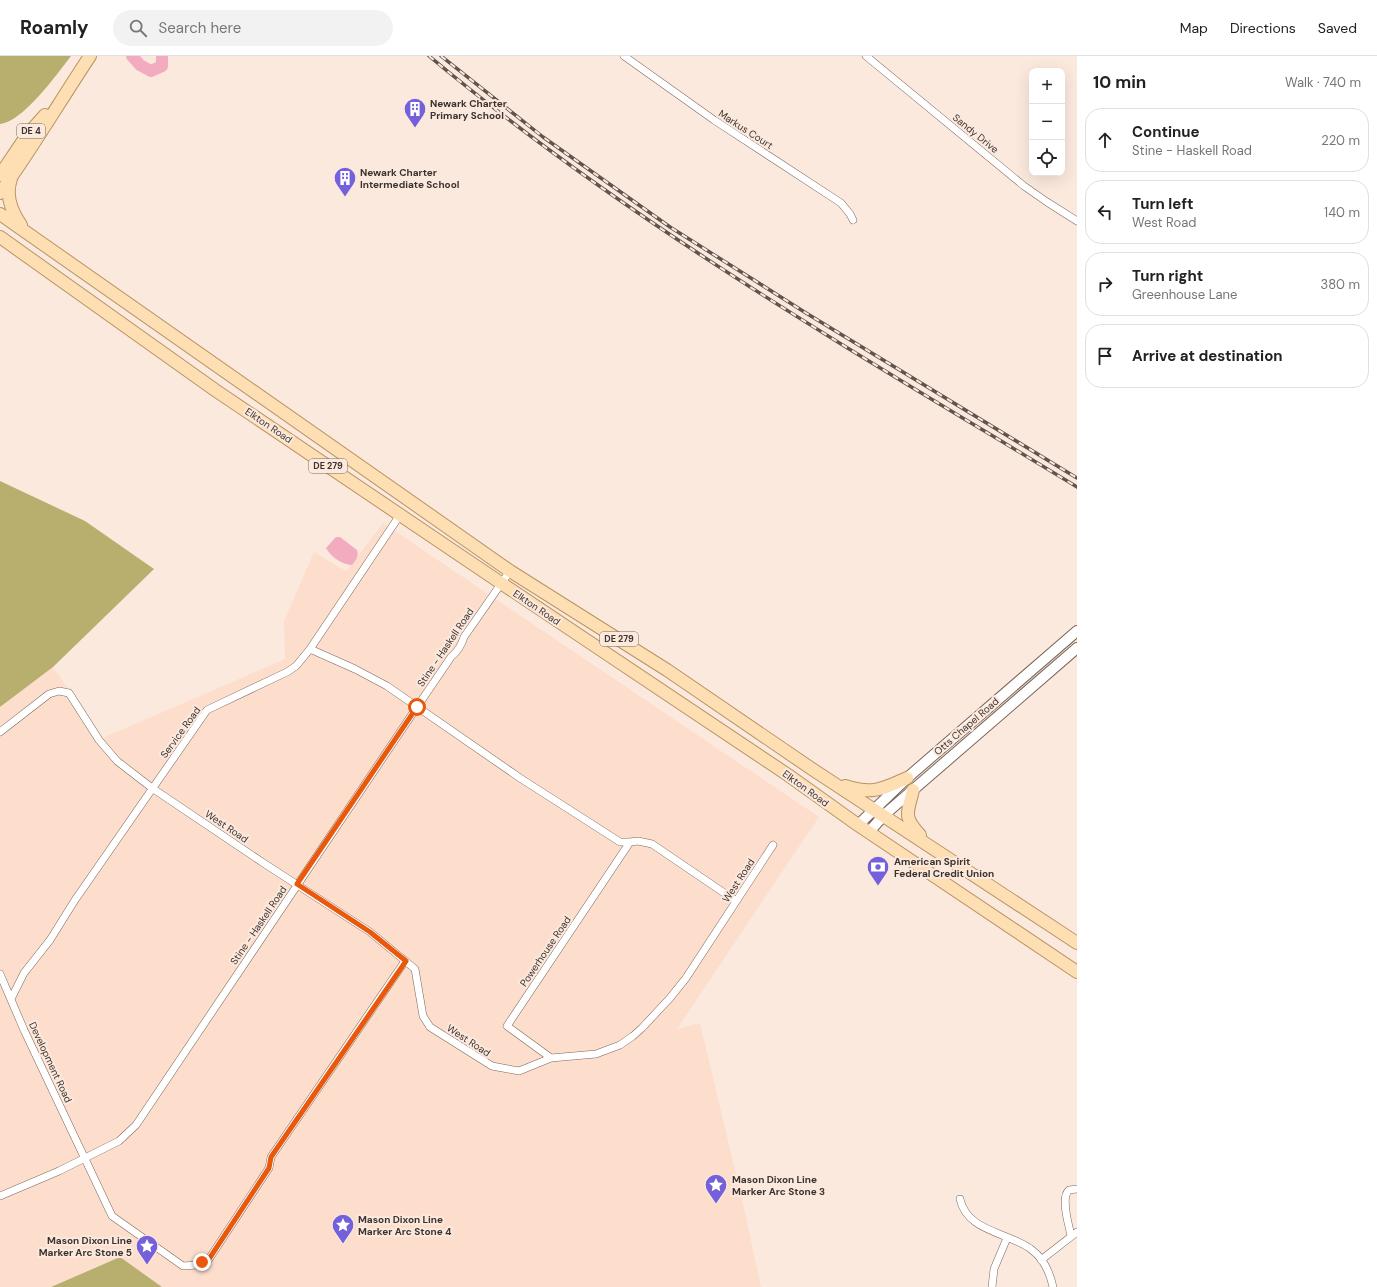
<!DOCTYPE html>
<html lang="en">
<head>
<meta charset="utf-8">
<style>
	body { margin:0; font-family:"DM Sans",sans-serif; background:#f2f2f2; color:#222 }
	.controls { position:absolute; right:12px; top:12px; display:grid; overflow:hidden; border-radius:8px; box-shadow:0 4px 16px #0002 }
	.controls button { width:36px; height:36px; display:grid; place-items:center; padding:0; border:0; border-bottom:1px solid #e0e0e0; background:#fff; color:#222; font:20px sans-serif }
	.stop { position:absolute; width:12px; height:12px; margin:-9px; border:3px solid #ea580c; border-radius:50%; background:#fff }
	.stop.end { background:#ea580c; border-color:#fff; box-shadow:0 1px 4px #0008 }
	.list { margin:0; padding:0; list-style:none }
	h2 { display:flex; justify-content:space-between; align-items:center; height:52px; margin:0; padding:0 16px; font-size:17px }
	h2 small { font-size:13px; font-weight:400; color:#767676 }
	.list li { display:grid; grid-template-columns:26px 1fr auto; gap:12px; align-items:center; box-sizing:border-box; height:64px; margin:0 8px 8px; padding:0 8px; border:1px solid #e0e0e0; border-radius:16px }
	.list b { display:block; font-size:15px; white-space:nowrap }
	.list p { margin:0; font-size:13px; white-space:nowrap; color:#767676 }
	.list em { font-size:13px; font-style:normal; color:#767676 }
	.icon { flex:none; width:22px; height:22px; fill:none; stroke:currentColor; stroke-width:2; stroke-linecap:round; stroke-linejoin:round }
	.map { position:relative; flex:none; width:1077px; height:1231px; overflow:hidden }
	header { display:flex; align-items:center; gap:24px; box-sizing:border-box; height:56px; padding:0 20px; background:#fff; border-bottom:1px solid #e0e0e0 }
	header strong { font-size:19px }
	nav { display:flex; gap:22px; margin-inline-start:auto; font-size:14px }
	.search { width:280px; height:36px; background:#f2f2f2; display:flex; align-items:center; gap:10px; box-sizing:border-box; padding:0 14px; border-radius:22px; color:#767676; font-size:15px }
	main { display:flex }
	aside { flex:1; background:#fff }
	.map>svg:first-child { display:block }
	.built { fill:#fddecc }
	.forest { fill:#b8ae6e }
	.water { fill:#f3acbf }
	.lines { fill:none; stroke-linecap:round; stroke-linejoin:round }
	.river { stroke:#f3acbf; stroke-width:12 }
	.street-casing { stroke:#7b665a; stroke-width:8 }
	.secondary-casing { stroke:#7b665a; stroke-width:12 }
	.primary-casing { stroke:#b89464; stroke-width:14 }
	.street { stroke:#fff; stroke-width:7 }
	.secondary { stroke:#fff; stroke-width:10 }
	.primary { stroke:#fddfb3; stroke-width:12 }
	.rail-casing { stroke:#5f544e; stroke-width:3.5 }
	.rail { stroke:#fce9de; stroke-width:2; stroke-dasharray:6; stroke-linecap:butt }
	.route { stroke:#ea580c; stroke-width:5 }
	.labels { text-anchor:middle; stroke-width:4; stroke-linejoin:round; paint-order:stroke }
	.shield { fill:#fce9de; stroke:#766a63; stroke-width:1 }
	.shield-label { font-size:9px; font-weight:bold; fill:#3c332e }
	.poi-label { font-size:10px; font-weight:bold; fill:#3c332e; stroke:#fce9de; text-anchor:start }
	.street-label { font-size:10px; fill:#3c332e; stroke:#fce9de }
</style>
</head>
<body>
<header>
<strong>Roamly</strong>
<div class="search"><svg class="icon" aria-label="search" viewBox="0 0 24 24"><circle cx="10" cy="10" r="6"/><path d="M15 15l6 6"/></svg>Search here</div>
<nav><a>Map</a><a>Directions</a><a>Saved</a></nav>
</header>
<main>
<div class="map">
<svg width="1077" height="1231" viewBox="0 0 1077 1231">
	<rect width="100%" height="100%" fill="#fce9de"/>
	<path class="built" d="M383,467L819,761L677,973L700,967L742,1143L761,1231H162L119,1201L51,1231H0V651L53,611L103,682L285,603L284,565L314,496L346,515Z"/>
	<path class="forest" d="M0,0H71C57,18 23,66 0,68Z
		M0,425L85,465L154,513L53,611L0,651Z
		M120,1201L162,1231H51Z"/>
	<path class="water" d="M336,481H340L357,494C359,500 356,504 352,509C342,509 330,500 326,492Z"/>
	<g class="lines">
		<path class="river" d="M132,0L140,9L151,15L162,10V0"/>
		<g class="street-casing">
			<path id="street" d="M624,0L714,64L841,147L850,158L853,164
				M866,0L1024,130L1047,146L1077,165
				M310,593L355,613L387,630L520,722L620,786H630L638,785L652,788L736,845
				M0,676L49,638L59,635L69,637L99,684L117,705L152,732L265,808L370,876L415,913L423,960L430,971L492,1010L519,1015L551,1002L596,998L620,989L633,980L642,972L670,942L686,922L773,789
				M0,918L24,974L112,1160L183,1210L197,1209L209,1203L269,1112L271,1101L405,905
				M11,943L24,917L50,884L75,844L207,654L287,616L296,610L310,593L400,459
				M551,1002L507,970L630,786
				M0,1140L59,1115L119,1085L136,1069L417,651L451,601C457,596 462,588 464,581L510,515
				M960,1143C967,1176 1009,1176 1032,1194C1044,1203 1050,1217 1053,1231
				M1071,1180C1069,1169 1060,1142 1069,1134L1077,1133
				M1041,1204L1077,1176
				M992,1231L994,1213L1007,1182"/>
		</g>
		<g class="secondary-casing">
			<path id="secondary" d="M858,769L907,722L1077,575
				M869,776L884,759L1077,592"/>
		</g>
		<g class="primary-casing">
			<path id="primary" d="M0,119L27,79L45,59
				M11,123C5,140 11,155 21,169
				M0,137C32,93 60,45 90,0
				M0,158L510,515L667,614L812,713L1077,887
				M0,181L215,334L501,527L788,719L858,769L1077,916
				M845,730C873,739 882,733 907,722
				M913,734C908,757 902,759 920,779"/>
		</g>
		<use href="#street" class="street"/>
		<use href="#secondary" class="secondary"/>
		<use href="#primary" class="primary"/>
		<g class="rail-casing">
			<path id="rail" d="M429,0C629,167 855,296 1077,431
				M441,0L543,81L670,171L806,257L1077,422"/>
		</g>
		<use href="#rail" class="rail"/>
	</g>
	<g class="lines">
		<path class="route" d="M202,1206L209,1203L269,1112L271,1101L406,905L370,876L297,828L417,651"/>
	</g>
	<defs>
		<g id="building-pin" transform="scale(1.15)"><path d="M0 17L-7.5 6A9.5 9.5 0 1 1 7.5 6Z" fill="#7460da" stroke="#fce9de"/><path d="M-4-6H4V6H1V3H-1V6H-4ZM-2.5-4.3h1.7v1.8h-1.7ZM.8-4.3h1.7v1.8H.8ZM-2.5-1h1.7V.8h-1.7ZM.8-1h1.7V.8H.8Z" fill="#fff"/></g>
		<g id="bank-pin" transform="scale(1.15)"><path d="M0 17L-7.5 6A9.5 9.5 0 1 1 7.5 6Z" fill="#7460da" stroke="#fce9de"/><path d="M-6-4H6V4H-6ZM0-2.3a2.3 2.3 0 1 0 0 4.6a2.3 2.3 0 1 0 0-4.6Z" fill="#fff"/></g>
		<g id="sight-pin" transform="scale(1.15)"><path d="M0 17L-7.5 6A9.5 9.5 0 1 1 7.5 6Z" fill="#7460da" stroke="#fce9de"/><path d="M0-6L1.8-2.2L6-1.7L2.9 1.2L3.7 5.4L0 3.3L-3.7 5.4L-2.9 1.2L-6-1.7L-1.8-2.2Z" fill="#fff"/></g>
	</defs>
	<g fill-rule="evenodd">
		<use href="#building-pin" x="415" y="53"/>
		<use href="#building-pin" x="345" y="122"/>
		<use href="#bank-pin" x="878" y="811"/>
		<use href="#sight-pin" x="716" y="1129"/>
		<use href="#sight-pin" x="343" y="1169"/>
		<use href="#sight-pin" x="147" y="1190"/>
	</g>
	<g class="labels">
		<g class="shield">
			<rect x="17" y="68" width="28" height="14" rx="3"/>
			<rect x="309" y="403" width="38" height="14" rx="3"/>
			<rect x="600" y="576" width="38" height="14" rx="3"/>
		</g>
		<g class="shield-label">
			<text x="31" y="78">DE 4</text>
			<text x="328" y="413">DE 279</text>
			<text x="619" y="586">DE 279</text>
		</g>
		<g class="poi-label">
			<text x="430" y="51">Newark Charter<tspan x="430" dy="12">Primary School</tspan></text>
			<text x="360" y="120">Newark Charter<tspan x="360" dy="12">Intermediate School</tspan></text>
			<text x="894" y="809">American Spirit<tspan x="894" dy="12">Federal Credit Union</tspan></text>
			<text x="732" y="1127">Mason Dixon Line<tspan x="732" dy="12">Marker Arc Stone 3</tspan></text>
			<text x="358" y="1167">Mason Dixon Line<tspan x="358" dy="12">Marker Arc Stone 4</tspan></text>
			<text x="132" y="1188" text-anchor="end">Mason Dixon Line<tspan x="132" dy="12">Marker Arc Stone 5</tspan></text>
		</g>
		<g class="street-label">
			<text transform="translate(746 73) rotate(33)" y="4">Markus Court</text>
			<text transform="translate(976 77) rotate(39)" y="4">Sandy Drive</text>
			<text transform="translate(269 369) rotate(34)" y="4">Elkton Road</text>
			<text transform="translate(537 551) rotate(34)" y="4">Elkton Road</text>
			<text transform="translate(445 591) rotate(-56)" y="4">Stine - Haskell Road</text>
			<text transform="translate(966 670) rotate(-41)" y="4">Otts Chapel Road</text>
			<text transform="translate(180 676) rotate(-54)" y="4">Service Road</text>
			<text transform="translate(806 732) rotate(36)" y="4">Elkton Road</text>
			<text transform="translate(227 770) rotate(34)" y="4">West Road</text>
			<text transform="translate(738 824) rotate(-57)" y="4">West Road</text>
			<text transform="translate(258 869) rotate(-56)" y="4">Stine - Haskell Road</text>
			<text transform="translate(545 895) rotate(-56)" y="4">Powerhouse Road</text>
			<text transform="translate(469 984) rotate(33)" y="4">West Road</text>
			<text transform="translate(51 1006) rotate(65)" y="4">Development Road</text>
		</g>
	</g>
</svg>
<div class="controls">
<button>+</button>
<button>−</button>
<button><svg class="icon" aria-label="locate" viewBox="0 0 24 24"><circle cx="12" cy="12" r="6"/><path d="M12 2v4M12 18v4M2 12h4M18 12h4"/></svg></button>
</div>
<div class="stop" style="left:417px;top:651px"></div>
<div class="stop end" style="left:202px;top:1206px"></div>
</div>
<aside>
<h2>10 min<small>Walk · 740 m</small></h2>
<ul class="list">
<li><svg class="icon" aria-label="ahead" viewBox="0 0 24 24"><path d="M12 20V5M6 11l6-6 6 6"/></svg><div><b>Continue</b><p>Stine - Haskell Road</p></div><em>220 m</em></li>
<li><svg class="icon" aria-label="left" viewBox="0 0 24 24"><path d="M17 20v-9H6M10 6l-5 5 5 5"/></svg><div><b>Turn left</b><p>West Road</p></div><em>140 m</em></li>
<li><svg class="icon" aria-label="right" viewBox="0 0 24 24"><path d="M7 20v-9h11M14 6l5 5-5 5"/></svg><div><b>Turn right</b><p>Greenhouse Lane</p></div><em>380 m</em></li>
<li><svg class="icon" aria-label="arrive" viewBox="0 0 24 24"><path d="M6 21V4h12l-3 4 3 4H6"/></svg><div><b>Arrive at destination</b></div></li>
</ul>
</aside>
</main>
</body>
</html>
